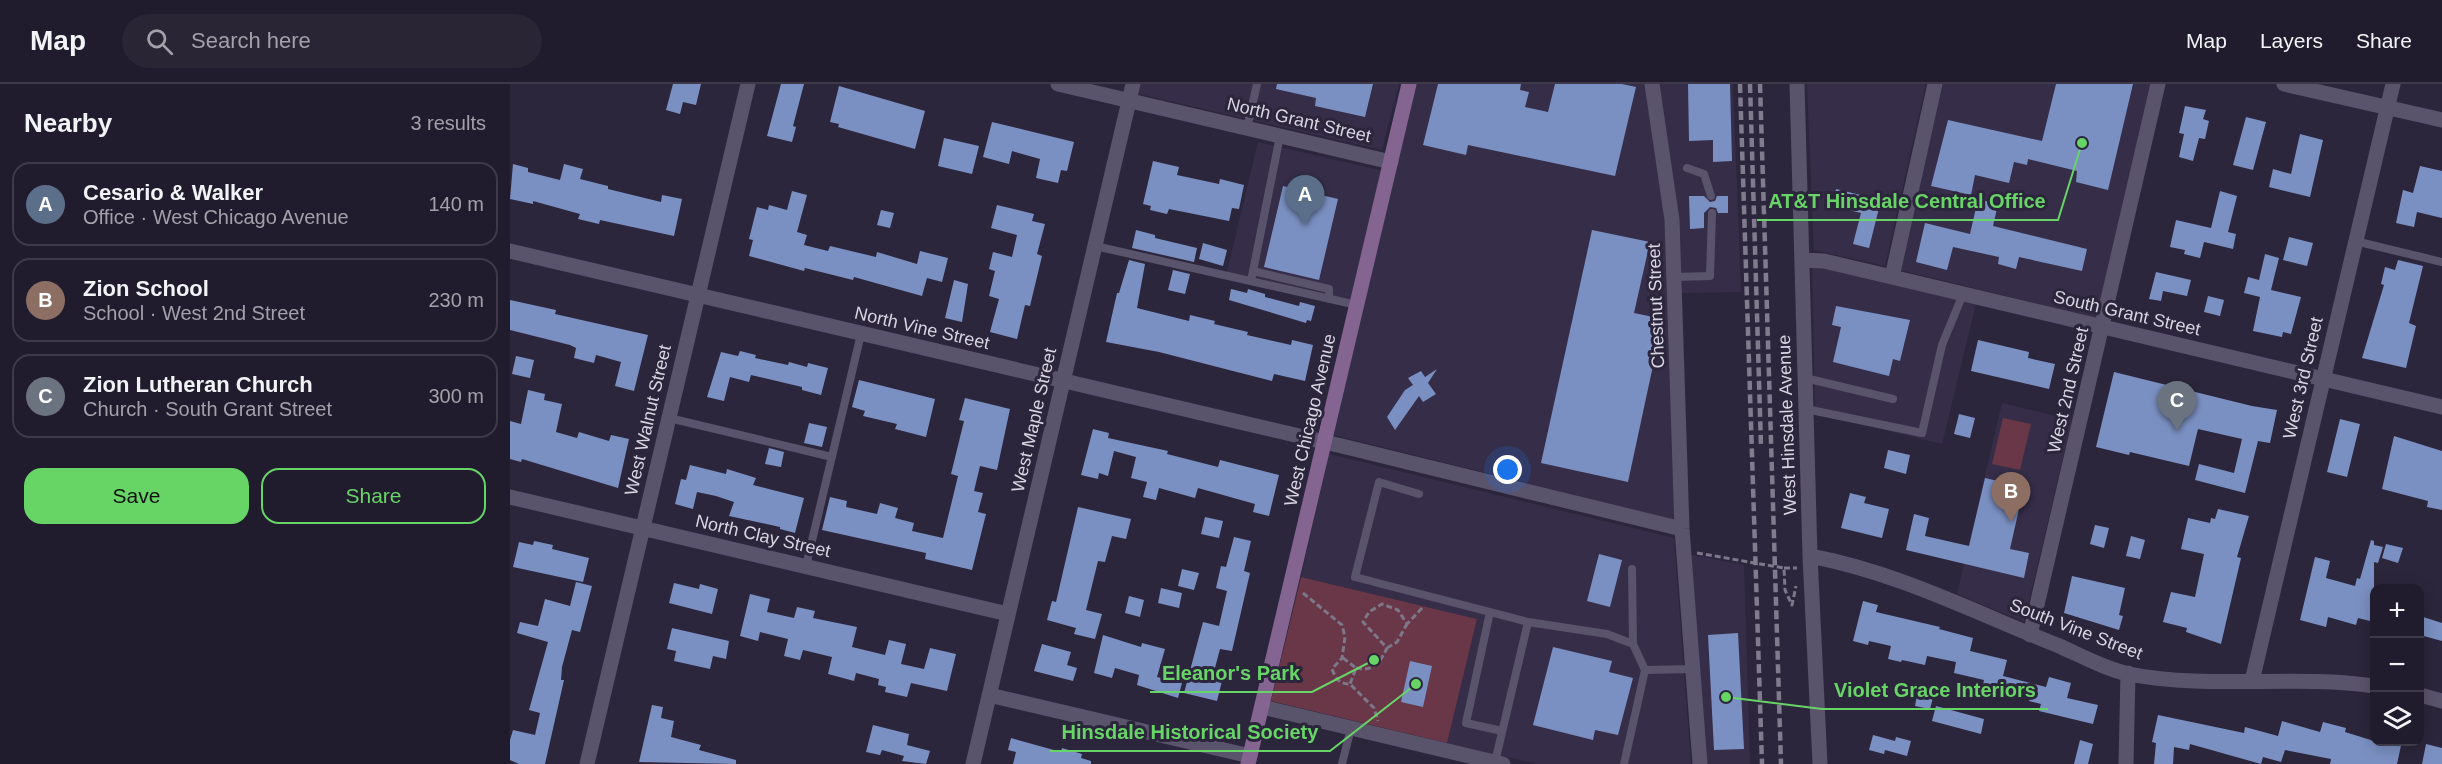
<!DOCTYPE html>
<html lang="en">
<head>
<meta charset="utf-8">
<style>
	body { margin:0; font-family:Arial,sans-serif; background:#292535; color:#f1f3f6 }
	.controls { position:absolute; right:18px; bottom:18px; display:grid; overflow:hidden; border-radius:12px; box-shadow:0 3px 15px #0003 }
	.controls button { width:54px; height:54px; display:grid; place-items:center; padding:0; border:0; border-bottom:2px solid #3e3a49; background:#211c2d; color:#f1f3f6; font:30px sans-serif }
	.you { position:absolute; left:998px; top:386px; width:21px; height:21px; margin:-15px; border:4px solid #fff; border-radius:50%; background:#1a73e8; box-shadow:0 0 0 9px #1a73e833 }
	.badge { display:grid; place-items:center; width:39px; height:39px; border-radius:50%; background:#67d466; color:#fff; font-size:20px; font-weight:700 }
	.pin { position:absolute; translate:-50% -50px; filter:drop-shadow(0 2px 3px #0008) }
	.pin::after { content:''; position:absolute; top:32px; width:21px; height:18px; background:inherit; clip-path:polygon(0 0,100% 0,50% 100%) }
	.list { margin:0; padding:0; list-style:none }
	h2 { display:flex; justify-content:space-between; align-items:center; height:78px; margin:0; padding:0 24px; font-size:26px }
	h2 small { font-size:20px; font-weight:400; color:#a2a1aa }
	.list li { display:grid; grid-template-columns:39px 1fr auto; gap:18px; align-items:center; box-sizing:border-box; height:84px; margin:0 12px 12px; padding:0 12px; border:2px solid #3e3a49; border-radius:18px }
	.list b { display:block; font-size:22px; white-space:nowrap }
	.list p { margin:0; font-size:20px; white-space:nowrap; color:#a2a1aa }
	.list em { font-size:20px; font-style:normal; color:#a2a1aa }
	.actions { display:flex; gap:12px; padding:18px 24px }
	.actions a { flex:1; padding:14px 0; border:2px solid #67d466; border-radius:18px; text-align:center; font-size:21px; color:#67d466 }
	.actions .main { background:#67d466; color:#111 }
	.icon { flex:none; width:33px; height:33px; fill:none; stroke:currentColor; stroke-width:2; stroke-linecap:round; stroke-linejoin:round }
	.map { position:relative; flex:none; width:1932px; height:680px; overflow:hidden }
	header { display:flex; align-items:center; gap:36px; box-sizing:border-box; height:84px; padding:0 30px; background:#211c2d; border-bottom:2px solid #3e3a49 }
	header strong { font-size:28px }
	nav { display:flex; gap:33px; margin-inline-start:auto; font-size:21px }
	.search { width:420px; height:54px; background:#292535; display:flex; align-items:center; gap:15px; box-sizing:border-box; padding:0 21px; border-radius:33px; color:#a2a1aa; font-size:22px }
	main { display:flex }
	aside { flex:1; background:#211c2d }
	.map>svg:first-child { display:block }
	.built { fill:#362e49 }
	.green { fill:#693748 }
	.building { fill:#7b90c2 }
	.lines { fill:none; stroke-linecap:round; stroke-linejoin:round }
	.path { stroke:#7c7789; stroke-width:3; stroke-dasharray:6 3; stroke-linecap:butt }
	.service { stroke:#5a536c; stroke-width:8 }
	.minor { stroke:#5a536c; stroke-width:15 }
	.secondary { stroke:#846490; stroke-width:15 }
	.rail { stroke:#807b8d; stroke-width:4.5; stroke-dasharray:9 4.5; stroke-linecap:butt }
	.labels { text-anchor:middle; stroke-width:6; stroke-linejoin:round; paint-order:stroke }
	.street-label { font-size:18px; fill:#d8d4e2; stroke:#2c263c }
	.leader { fill:none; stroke:#67d466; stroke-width:2 }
	.callout-dot { fill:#67d466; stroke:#2c263c; stroke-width:2 }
	.callout-label { font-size:20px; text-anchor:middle; font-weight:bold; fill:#67d466; stroke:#2c263c; stroke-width:6; stroke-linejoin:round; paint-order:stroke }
</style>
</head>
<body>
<header>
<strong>Map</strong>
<div class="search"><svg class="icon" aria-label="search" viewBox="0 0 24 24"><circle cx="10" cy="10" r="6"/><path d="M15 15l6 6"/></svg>Search here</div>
<nav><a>Map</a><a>Layers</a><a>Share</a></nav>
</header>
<main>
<aside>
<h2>Nearby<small>3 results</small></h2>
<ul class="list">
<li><span class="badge" style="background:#5c6f8a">A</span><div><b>Cesario &amp; Walker</b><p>Office · West Chicago Avenue</p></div><em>140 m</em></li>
<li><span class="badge" style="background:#8d6e63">B</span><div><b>Zion School</b><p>School · West 2nd Street</p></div><em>230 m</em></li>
<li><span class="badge" style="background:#6b7280">C</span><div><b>Zion Lutheran Church</b><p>Church · South Grant Street</p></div><em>300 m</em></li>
</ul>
<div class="actions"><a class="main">Save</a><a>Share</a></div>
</aside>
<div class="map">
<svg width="1932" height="680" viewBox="0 0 1932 680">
	<rect width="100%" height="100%" fill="#2c263c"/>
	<path class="built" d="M631,0H889L872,66L629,10Z
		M905,0H1136L1156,128L1166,436L824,351Z
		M1147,0H1223L1231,208L1170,209Z
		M1297,0H1416L1375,182L1304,166Z
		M1433,0H1645L1590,235L1390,186Z
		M748,58L874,87L842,216L717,188Z
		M1302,181L1466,220L1432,360L1305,329Z
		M1492,319L1562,336L1514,538L1447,510Z
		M819,370L1164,454L1181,680H1027L937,659L967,535L791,493Z
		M1177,470L1234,481L1240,680H1193Z"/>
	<path class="green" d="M1493,334L1521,340L1510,386L1482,380Z
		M791,493L967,535L937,659L761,617Z"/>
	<path class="building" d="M163,0H191L186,21L173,18L170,30L156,26Z
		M271,0H294L283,42L286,43L282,58L257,52Z
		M767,0H863L855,33L805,22L806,14L766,5Z
		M928,0H1011L1010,6L1019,8L1015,23L1038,28L1045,0H1112L1126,3L1105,92L958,61L956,71L913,61Z
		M1178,0H1220L1222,77L1203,78V56L1179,57Z
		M1546,0H1623L1598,106L1566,98L1567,87L1518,75L1517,81L1504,78L1499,99L1465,91L1461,111L1421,102L1438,36L1532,57Z
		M329,2L415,27L405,65L328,43L329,40L320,38Z
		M1675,22L1696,26L1693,35L1699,37L1695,55L1689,54L1683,77L1669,73L1674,50L1669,49Z
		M1736,33L1756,38L1743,86L1723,81Z
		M482,38L564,58L557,87L551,86L548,99L526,94L530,75L502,67L499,80L473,73Z
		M1790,50L1813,56L1800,113L1759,103L1763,85L1781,90Z
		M434,54L469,62L462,90L428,82Z
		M643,77L669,83L667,91L709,100L710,95L734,101L729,125L722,124L719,137L659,125L657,130L640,126L641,122L633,120Z
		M3,80L18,84V88L50,96L54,80L73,85L70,95L98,102V105L151,118L152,111L172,115L164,152L90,136L89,140L68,135L70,130L23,117V120L0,115Z
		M1910,82L1932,87V134L1907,128L1904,143L1886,139L1893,106L1903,109Z
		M773,102L828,115L809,196L754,183Z
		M1326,105L1371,116L1359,164L1343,160L1351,129L1322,122Z
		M282,107L297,111L287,148L297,151L294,161L318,167L320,162L366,173L367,168L407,180L410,167L438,174L432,198L417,194L412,212L344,193L343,196L295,184L294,187L239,172L243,156L239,155L247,123L258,126L259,121L277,126Z
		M1710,107L1727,112L1718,148L1726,150L1723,165L1694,158L1690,174L1674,170L1675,166L1660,163L1666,136L1701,144Z
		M1179,112H1194L1200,118L1205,117L1207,112H1218V129H1208L1206,124L1200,123L1194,129V144L1180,145Z
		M1468,115L1488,120L1483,142L1577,165L1572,187L1509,173L1506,185L1488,180L1489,173L1443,163L1437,186L1406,178L1415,139L1460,150Z
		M487,121L524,130L522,137L535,140L527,170L532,172L520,222L515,221L507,255L480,248L489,215L479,212L485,187L479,185L483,168L502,173L507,151L481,144Z
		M371,126L384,129L380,144L367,141Z
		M626,146L645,151V154L687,164L684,178L622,164Z
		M1082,146L1140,158L1124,229L1153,235L1118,398L1031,379Z
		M1779,153L1803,159L1797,182L1773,176Z
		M693,159L717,166L713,182L689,175Z
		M1755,170L1769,174L1761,206L1791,213L1781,250L1773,248L1772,253L1743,247L1750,213L1734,209L1738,193L1749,196Z
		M619,176L635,180L627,224L679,237L680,231L705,237L704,240L738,248L737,251L781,261L782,256L803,261L795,297L764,290L762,297L649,268L596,258L607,209H609Z
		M1888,176L1913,182L1899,239L1906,242L1896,284L1852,274L1874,201L1871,200L1875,183L1885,186Z
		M663,186L680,190L675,210L658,206Z
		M1646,188L1681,196L1677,212L1653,207L1651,217L1639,215Z
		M444,196L458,200L452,238L435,234Z
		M721,205L737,209L738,205L755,210V213L789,222L790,218L805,222L801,237L797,236L796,239L719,216Z
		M1698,212L1714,216L1710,232L1694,228Z
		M0,216L46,226L45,230L138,251L124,307L105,302L111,278L86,271L84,279L64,274L66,264L60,261L0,246Z
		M1326,222L1400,236L1390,277L1383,275L1379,292L1323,278L1331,243L1322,241Z
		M1468,256L1519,268L1518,274L1545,280L1539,305L1461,287Z
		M230,267L246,271L245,274L278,281L279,278L297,283L298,279L318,284L311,311L292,306V303L241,291L239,298L220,293L214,317L197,313L211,268L228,272Z
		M6,272L24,276L20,294L2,290Z
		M927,285L918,299L926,310L913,318L909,312L885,346L877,333L895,306L903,301L898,294L911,287L915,293Z
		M1604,288L1742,322L1767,326L1760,359L1748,357L1735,409L1685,396L1689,380L1724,389L1732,355L1688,345L1679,382L1620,368L1619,371L1586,363Z
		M349,296L425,315L416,353L385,345L387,340L353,332L355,327L342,323Z
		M18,306L35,310L34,316L52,320L46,348L67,354L69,348L99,357L101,351L119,355L108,404L12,375L11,378L0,375V337L11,340Z
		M455,314L500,325L487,386L470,382L464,407L473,409L468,428L476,430L462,486L415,475L416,469L312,446L320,413L337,417L336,423L367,430L370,419L388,424L385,434L404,439L402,447L433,454L448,392L441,390L454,337L449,336Z
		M1449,330L1465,334L1460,354L1444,350Z
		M1830,335L1850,340L1837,393L1817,388Z
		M299,339L317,343L312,363L294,359Z
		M583,345L599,349L598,354L658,367L657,370L708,383L710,376L769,391L759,432L743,428L745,420L688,404L685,414L649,404L646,416L633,413L637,398L621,394L626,373L604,367L598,392L589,389L588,395L571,391Z
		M1884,352L1932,367V426L1917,423L1918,417L1872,405Z
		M259,364L274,368L271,383L255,380Z
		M1378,366L1400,371L1396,390L1374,384Z
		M180,381L216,390L217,385L246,394L243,401L294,414L285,449L270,445V443L219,432L224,418L206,412L187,408L183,425L165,420L171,395L176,396Z
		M1475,394L1514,403L1500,465L1519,469L1514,494L1396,466L1404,430L1419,434L1415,452L1459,462Z
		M1340,409L1356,413L1354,419L1379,425L1372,454L1331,444Z
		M568,423L621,435L616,455L602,452L595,478L588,477L576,526L592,530L585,555L564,550L566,544L537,536L542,517L546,518Z
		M1708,425L1739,432L1727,473L1731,474L1711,560L1676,548L1677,544L1653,538L1661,508L1685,513L1694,470L1671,465L1678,434L1700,439L1701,434L1705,435Z
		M695,433L713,437L709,454L691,450Z
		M1585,441L1599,444L1594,464L1580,460Z
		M1621,452L1635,456L1630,475L1616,472Z
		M724,453L741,457L734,487L740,489L722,567L710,565L702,595L712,597L707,617L674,609L693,538L709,542L717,507L706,504L711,482L716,483Z
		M1861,456L1864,457V461L1873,463L1868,479L1864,478V538L1848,534L1846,541L1818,533L1816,543L1790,536L1805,473L1820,477L1816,494L1845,502L1847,494L1850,495Z
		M24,457L43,461L42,465L79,474L73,498L3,483L9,458L23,461Z
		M1876,460L1893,464L1888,479L1872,474Z
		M1089,470L1112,476L1100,523L1077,517Z
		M672,485L689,489L684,506L668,502Z
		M1562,492L1615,504L1609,531L1613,532L1609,546L1554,529Z
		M66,498L82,502L70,548L62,546L52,583L51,596H54L35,680H9L0,676V656L3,646L25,651L30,629L19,626L38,558L7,549L10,538L28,542L35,515L60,522Z
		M164,499L189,505L190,500L208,505L202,530L159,519Z
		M651,504L672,509L669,524L648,519Z
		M240,510L260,515L257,528L284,534L287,523L305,527L303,534L347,543L342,563L375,571L379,556L396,560L391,580L414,585L420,564L446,570L437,607L401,599L397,613L375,608L376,603L368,601L369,595L346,589L344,597L318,590L322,573L293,566L290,576L274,572L278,555L250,548L248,557L230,552Z
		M619,512L634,516L630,533L615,529Z
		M1353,517L1368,521L1366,528L1430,543L1429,545L1463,554L1460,567L1497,576L1493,592L1536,603L1539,593L1561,599L1557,614L1588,621L1583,640L1529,627L1531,620L1519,617L1520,614L1490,607L1489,611L1472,606L1474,596L1444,589L1446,578L1417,572L1415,581L1392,576L1391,578L1378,575L1381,562L1359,557L1358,561L1343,557Z
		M1910,532L1932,539V557L1910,551Z
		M162,544L219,557L216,575L203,572L200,585L164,577L166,567L157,565Z
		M1228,549L1234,665L1204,666L1198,551Z
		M593,551L631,563L632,559L655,565L647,593L672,599L668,614L627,601L629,591L605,584L602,594L584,589Z
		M532,560L561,568L557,581L567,584L563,597L524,587Z
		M1043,563L1102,577L1099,588L1123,594L1108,651L1085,646L1083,656L1023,641Z
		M900,577L922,582L913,623L891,618Z
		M1408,606L1424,610L1420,625L1405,622Z
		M142,621L153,623L151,634L164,637L161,653L191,661L189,666L226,676V680L129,678Z
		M1426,622L1474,635L1471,650L1422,637Z
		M1648,631L1734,649L1735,643L1768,652L1772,637L1810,648L1813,638L1836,644L1835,648L1864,657H1892L1887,680H1820L1821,675L1775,666L1771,678L1753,673L1751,680L1680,660L1679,666L1664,663L1663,680H1644L1646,659L1642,658Z
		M363,641L399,650L397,661L420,667L416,680L392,677L394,672L372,666L370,671L356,668Z
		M1363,651L1385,657L1386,653L1401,657L1397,672L1375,666L1374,670L1359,666Z
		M501,654L551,668L552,664L572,670L571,674L581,677V680H503L506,668L498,666Z
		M1570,656L1583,660L1578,680H1564Z
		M1916,660L1932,664V680H1912Z"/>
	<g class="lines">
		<path class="path" d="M1187,469L1274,484L1275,506L1282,521L1286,502
			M1274,484H1287
			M793,509L832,541L835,553L832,574L822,585C826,595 829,600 840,600L864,624L868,637
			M877,564L887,558L897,540
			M833,574L846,584L840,600
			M846,584C863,588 870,579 877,564L853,538L859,528L872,520L888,526L897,540L914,522"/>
		<path class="service" d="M737,44L747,0
			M1177,84L1194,90L1201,112
			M1845,157L1932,178
			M585,162L847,221
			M743,187L819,205V215
			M1165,193L1200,192L1202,129
			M741,197L770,52
			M1295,294L1383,315
			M1296,325L1412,349L1432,261L1453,210
			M159,334L322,373
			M909,410L869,398L845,493L1018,538L985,678
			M296,482L351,250
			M1122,485L1123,560
			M980,528L956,639L992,647
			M1018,538L1097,550L1123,560L1135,586L1183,585
			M832,680L841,644
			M1114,680L1135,586"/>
		<path class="minor" d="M548,0L881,78
			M1142,0L1162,136L1172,445L1190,680
			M1287,0L1300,472L1310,680
			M1774,0L1932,36
			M0,167L832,362L1172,445
			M1292,176L1314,177L1932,323
			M1382,193L1425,0
			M0,413L498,530
			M1300,472C1387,488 1466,529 1547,561C1570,571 1595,585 1619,590C1700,606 1783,590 1864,602
			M1520,551L1648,0
			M1742,597L1883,0
			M479,611L740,672
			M1910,611L1932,617
			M752,623L993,680
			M77,680L238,0
			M463,680L623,0
			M1616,680L1618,589"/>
		<path class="secondary" d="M738,680L899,0"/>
		<path class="rail" d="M1230,0L1252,680
			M1240,0L1251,362
			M1250,0L1271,680"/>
	</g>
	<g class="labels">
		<g class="street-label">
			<text transform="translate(789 36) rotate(13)" y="6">North Grant Street</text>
			<text transform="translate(1146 222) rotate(-92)" y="6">Chestnut Street</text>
			<text transform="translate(1617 229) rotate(13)" y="6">South Grant Street</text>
			<text transform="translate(412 244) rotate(13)" y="6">North Vine Street</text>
			<text transform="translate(1793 294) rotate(-77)" y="6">West 3rd Street</text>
			<text transform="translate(1558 306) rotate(-77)" y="6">West 2nd Street</text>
			<text transform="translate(138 336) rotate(-77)" y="6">West Walnut Street</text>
			<text transform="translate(524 336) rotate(-77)" y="6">West Maple Street</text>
			<text transform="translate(800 336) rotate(-77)" y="6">West Chicago Avenue</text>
			<text transform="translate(1277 341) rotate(-92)" y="6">West Hinsdale Avenue</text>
			<text transform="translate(253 452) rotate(13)" y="6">North Clay Street</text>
			<text transform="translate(1566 545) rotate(21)" y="6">South Vine Street</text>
		</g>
	</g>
	<path class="leader" d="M1572 59L1548 136H1247M864 576L802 608H640M1216 613L1312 625H1538M906 600L820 667H540"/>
	<g class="callout-dot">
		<circle cx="1572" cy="59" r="6"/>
		<circle cx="864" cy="576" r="6"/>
		<circle cx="1216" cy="613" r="6"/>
		<circle cx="906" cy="600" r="6"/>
	</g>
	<g class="callout-label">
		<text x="1397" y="124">AT&amp;T Hinsdale Central Office</text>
		<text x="721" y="596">Eleanor's Park</text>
		<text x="1425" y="613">Violet Grace Interiors</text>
		<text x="680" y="655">Hinsdale Historical Society</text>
	</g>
</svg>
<div class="controls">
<button>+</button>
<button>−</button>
<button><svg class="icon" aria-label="layers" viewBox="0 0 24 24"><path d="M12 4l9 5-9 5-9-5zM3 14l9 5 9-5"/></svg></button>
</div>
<div class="you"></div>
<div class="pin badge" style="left:795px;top:141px;background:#5c6f8a">A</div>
<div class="pin badge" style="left:1501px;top:438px;background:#8d6e63">B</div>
<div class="pin badge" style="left:1667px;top:347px;background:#6b7280">C</div>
</div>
</main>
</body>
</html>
